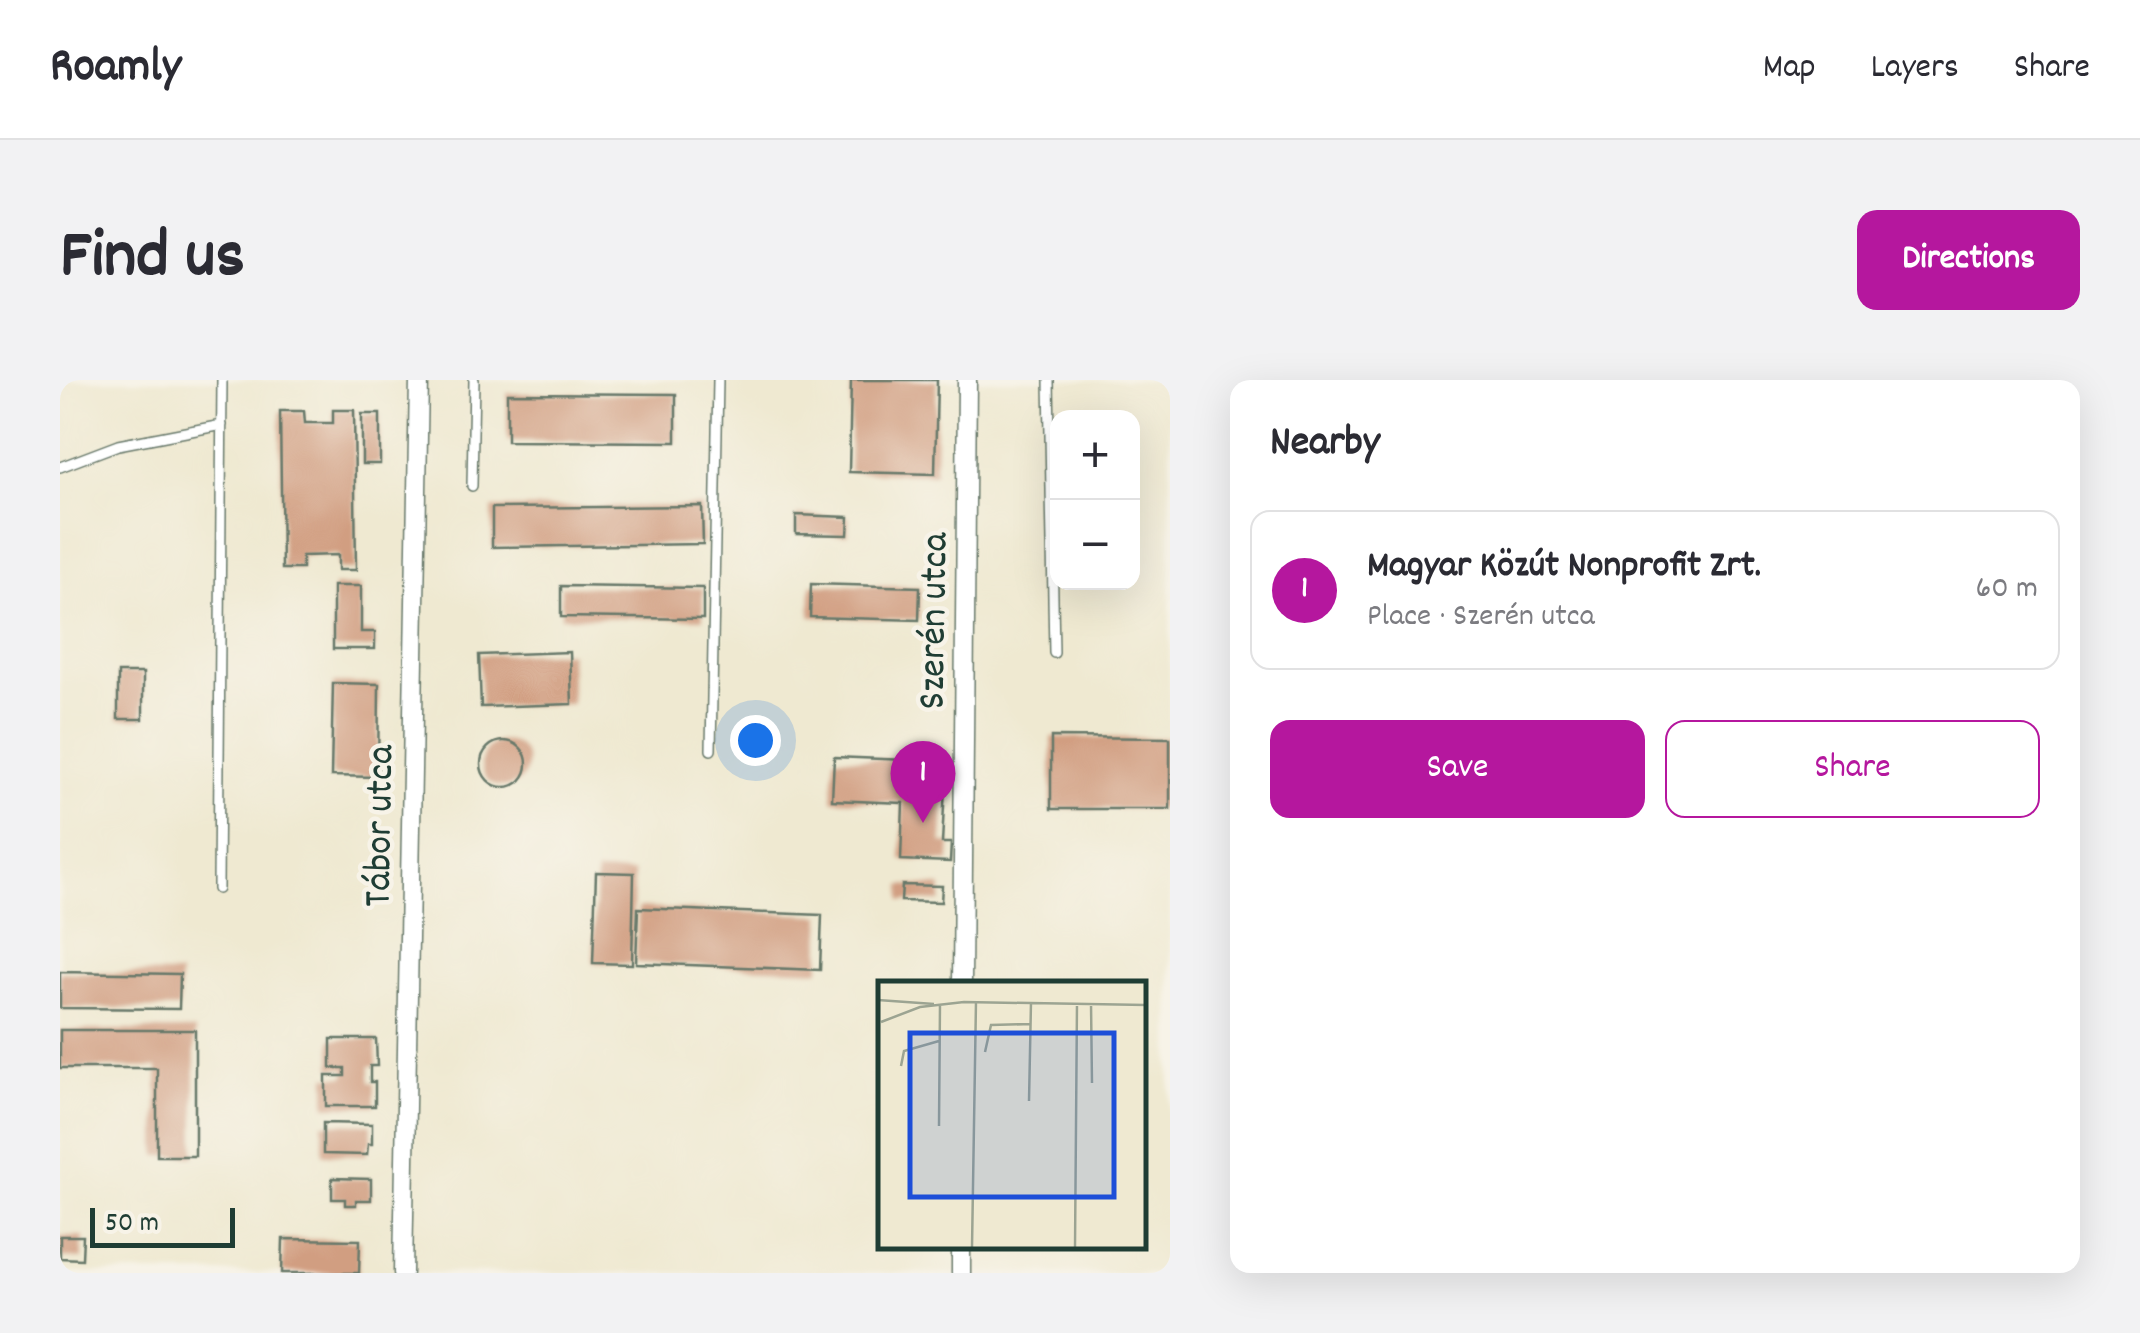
<!DOCTYPE html>
<html lang="en">
<head>
<meta charset="utf-8">
<style>
	body { margin:0; font-family:Dekko,sans-serif; background:#f2f2f3; color:#2b2b33 }
	.controls { position:absolute; right:30px; top:30px; display:grid; overflow:hidden; border-radius:20px; box-shadow:0 10px 40px #0002 }
	.controls button { width:90px; height:90px; display:grid; place-items:center; padding:0; border:0; border-bottom:2px solid #e1e1e2; background:#fff; color:#2b2b33; font:50px sans-serif }
	.scale { position:absolute; left:30px; bottom:25px; width:145px; box-sizing:border-box; padding-left:10px; border:5px solid #1f3d34; border-top:0; font-size:28px; line-height:35px; white-space:nowrap; color:#1f3d34; -webkit-text-stroke:8px #f7f3e8; paint-order:stroke }
	.you { position:absolute; left:695px; top:360px; width:35px; height:35px; margin:-25px; border:8px solid #fff; border-radius:50%; background:#1a73e8; box-shadow:0 0 0 15px #1a73e833 }
	.badge { display:grid; place-items:center; width:65px; height:65px; border-radius:50%; background:#b5179e; color:#fff; font-size:32px; font-weight:700 }
	.pin { position:absolute; translate:-50% -82px; filter:drop-shadow(0 2px 5px #0008) }
	.pin::after { content:''; position:absolute; top:52px; width:35px; height:30px; background:inherit; clip-path:polygon(0 0,100% 0,50% 100%) }
	.list { margin:0; padding:0; list-style:none }
	h2 { display:flex; justify-content:space-between; align-items:center; height:130px; margin:0; padding:0 40px; font-size:42px }
	h2 small { font-size:32px; font-weight:400; color:#7c7c81 }
	.list li { display:grid; grid-template-columns:65px 1fr auto; gap:30px; align-items:center; box-sizing:border-box; height:160px; margin:0 20px 20px; padding:0 20px; border:2px solid #e1e1e2; border-radius:20px }
	.list b { display:block; font-size:38px; white-space:nowrap }
	.list p { margin:0; font-size:32px; white-space:nowrap; color:#7c7c81 }
	.list em { font-size:32px; font-style:normal; color:#7c7c81 }
	.actions { display:flex; gap:20px; padding:30px 40px }
	.actions a { flex:1; padding:22px 0; border:2px solid #b5179e; border-radius:20px; text-align:center; font-size:35px; color:#b5179e }
	.actions .main { background:#b5179e; color:#fff }
	.map { position:relative; flex:none; width:1110px; height:893px; overflow:hidden; border-radius:20px }
	header { display:flex; align-items:center; gap:60px; box-sizing:border-box; height:140px; padding:0 50px; background:#fff; border-bottom:2px solid #e1e1e2 }
	header strong { font-size:48px }
	nav { display:flex; gap:55px; margin-inline-start:auto; font-size:35px }
	.intro { display:flex; align-items:center; justify-content:space-between; box-sizing:border-box; height:240px; padding:0 60px }
	h1 { margin:0; font-size:70px }
	.button { padding:25px 45px; border-radius:20px; background:#b5179e; color:#fff; font-size:35px; font-weight:700 }
	main { display:flex; gap:60px; padding:0 60px }
	aside { flex:1; background:#fff; border-radius:20px; box-shadow:0 10px 40px #0002 }
	.map>svg:first-child { display:block }
	.building { fill:#d19e81 }
	.lines { fill:none; stroke-linecap:round; stroke-linejoin:round }
	.service-casing { stroke:#68796b; stroke-width:12 }
	.minor-casing { stroke:#68796b; stroke-width:21 }
	.service { stroke:#fff; stroke-width:9 }
	.minor { stroke:#fff; stroke-width:18 }
	.labels { text-anchor:middle; stroke-width:9; stroke-linejoin:round; paint-order:stroke }
	.street-label { font-size:40px; fill:#1f3d34; stroke:#f7f3e8 }
	.inset-road { fill:none; stroke:#9ca492; stroke-width:2.5 }
	.view { fill:#1d4ed8; fill-opacity:0.15; stroke:#1d4ed8; stroke-width:5 }
	.inset-edge { fill:none; stroke:#1f3d34; stroke-width:5 }
</style>
</head>
<body>
<header>
<strong>Roamly</strong>
<nav><a>Map</a><a>Layers</a><a>Share</a></nav>
</header>
<div class="intro"><h1>Find us</h1><a class="button">Directions</a></div>
<main>
<div class="map">
<svg width="1110" height="893" viewBox="0 0 1110 893">
	<rect width="100%" height="100%" fill="#f7f3e8"/>
	<filter id="ink" filterUnits="userSpaceOnUse"><feTurbulence type="fractalNoise" baseFrequency=".01" numOctaves="2"/><feDisplacementMap in="SourceGraphic" scale="20" xChannelSelector="R" yChannelSelector="G"/><feConvolveMatrix kernelMatrix="1 2 1 2 8 2 1 2 1" color-interpolation-filters="sRGB"/></filter>
	<filter id="wash" filterUnits="userSpaceOnUse"><feTurbulence type="fractalNoise" baseFrequency=".0048" numOctaves="4" result="noise"/><feDisplacementMap in="SourceGraphic" scale="40" xChannelSelector="R" yChannelSelector="G"/><feGaussianBlur stdDeviation="2.25" result="paint"/><feColorMatrix in="noise" values="0 0 0 0 0 0 0 0 0 0 0 0 0 0 0 0 0 1.4 0 .05"/><feComposite in="paint" operator="in"/></filter>
	<g filter="url(#wash)">
		<rect width="100%" height="100%" fill="#efe9d1"/>
		<g id="blocks">
			<path class="building" d="M791,0H877L875,94L789,92Z
				M447,13L616,14V62L447,61Z
				M273,30H294L296,190H278V175L242,176V189H222L220,31H244L245,43H273Z
				M302,34H320V84H302Z
				M642,126L643,164L432,167V128Z
				M736,135L789,137L788,155L736,154Z
				M751,204L860,207L859,240L750,237Z
				M273,206H301V252H315V269H273Z
				M501,206L643,208V239L501,237Z
				M510,272L512,324L421,327L419,275Z
				M58,293H83V339H58Z
				M273,303L319,304L318,397L271,396Z
				M991,357L1110,358V429H991Z
				M421 384a23 23 0 1 1 46 0a23 23 0 1 1-46 0Z
				M774,377L846,380L845,406L885,408L882,463H891L890,482L841,480L843,423L772,420Z
				M536,492L574,493L572,584L533,583Z
				M842,505L882,506L881,522L841,521Z
				M578,528L762,535L760,590L576,583Z
				M0,592L120,594L119,629L0,628Z
				M0,650H135V776H97V688H0Z
				M271,659H316L317,686H310V702H315V726H266V696H285V688H271Z
				M263,743L312,744V764H308L307,775L263,774Z
				M272,798L311,799V820H296V825H285V819H272Z
				M0,856H23L22,879L0,878Z
				M223,859L300,860L299,893H222Z"/>
		</g>
	</g>
	<g filter="url(#ink)">
		<use href="#blocks" fill-opacity="0" stroke="#68796b" stroke-width="2.5"/>
		<g class="lines">
			<g class="service-casing">
				<path id="service" d="M989,0L994,273
					M0,87L58,65L162,45
					M412,106L414,0
					M651,370L658,0
					M158,509L162,0"/>
			</g>
			<g class="minor-casing">
				<path id="minor" d="M902,603L907,0
					M343,893L359,0
					M901,893V866"/>
			</g>
			<use href="#service" class="service"/>
			<use href="#minor" class="minor"/>
		</g>
	</g>
	<g class="labels">
		<g class="street-label">
			<text transform="translate(870 241) rotate(-89)" y="14">Szerén utca</text>
			<text transform="translate(316 446) rotate(-89)" y="14">Tábor utca</text>
		</g>
	</g>
	<g transform="translate(818 601)">
		<rect width="268" height="268" fill="#efe9d1"/>
		<path class="inset-road" d="M0,19L56,23M213,22L214,102M3,41L42,26L86,21L268,24M107,71L113,44L153,43M23,85L26,70L61,60M151,120L153,21M61,145L62,23M94,267L98,20M197,267L199,22"/>
		<path class="view" d="M32,52H236V216H32Z"/>
		<rect width="268" height="268" class="inset-edge"/>
	</g>
</svg>
<div class="controls">
<button>+</button>
<button>−</button>
</div>
<div class="scale">50 m</div>
<div class="you"></div>
<div class="pin badge" style="left:863px;top:443px">1</div>
</div>
<aside>
<h2>Nearby<small></small></h2>
<ul class="list">
<li><span class="badge">1</span><div><b>Magyar Közút Nonprofit Zrt.</b><p>Place · Szerén utca</p></div><em>60 m</em></li>
</ul>
<div class="actions"><a class="main">Save</a><a>Share</a></div>
</aside>
</main>
</body>
</html>
